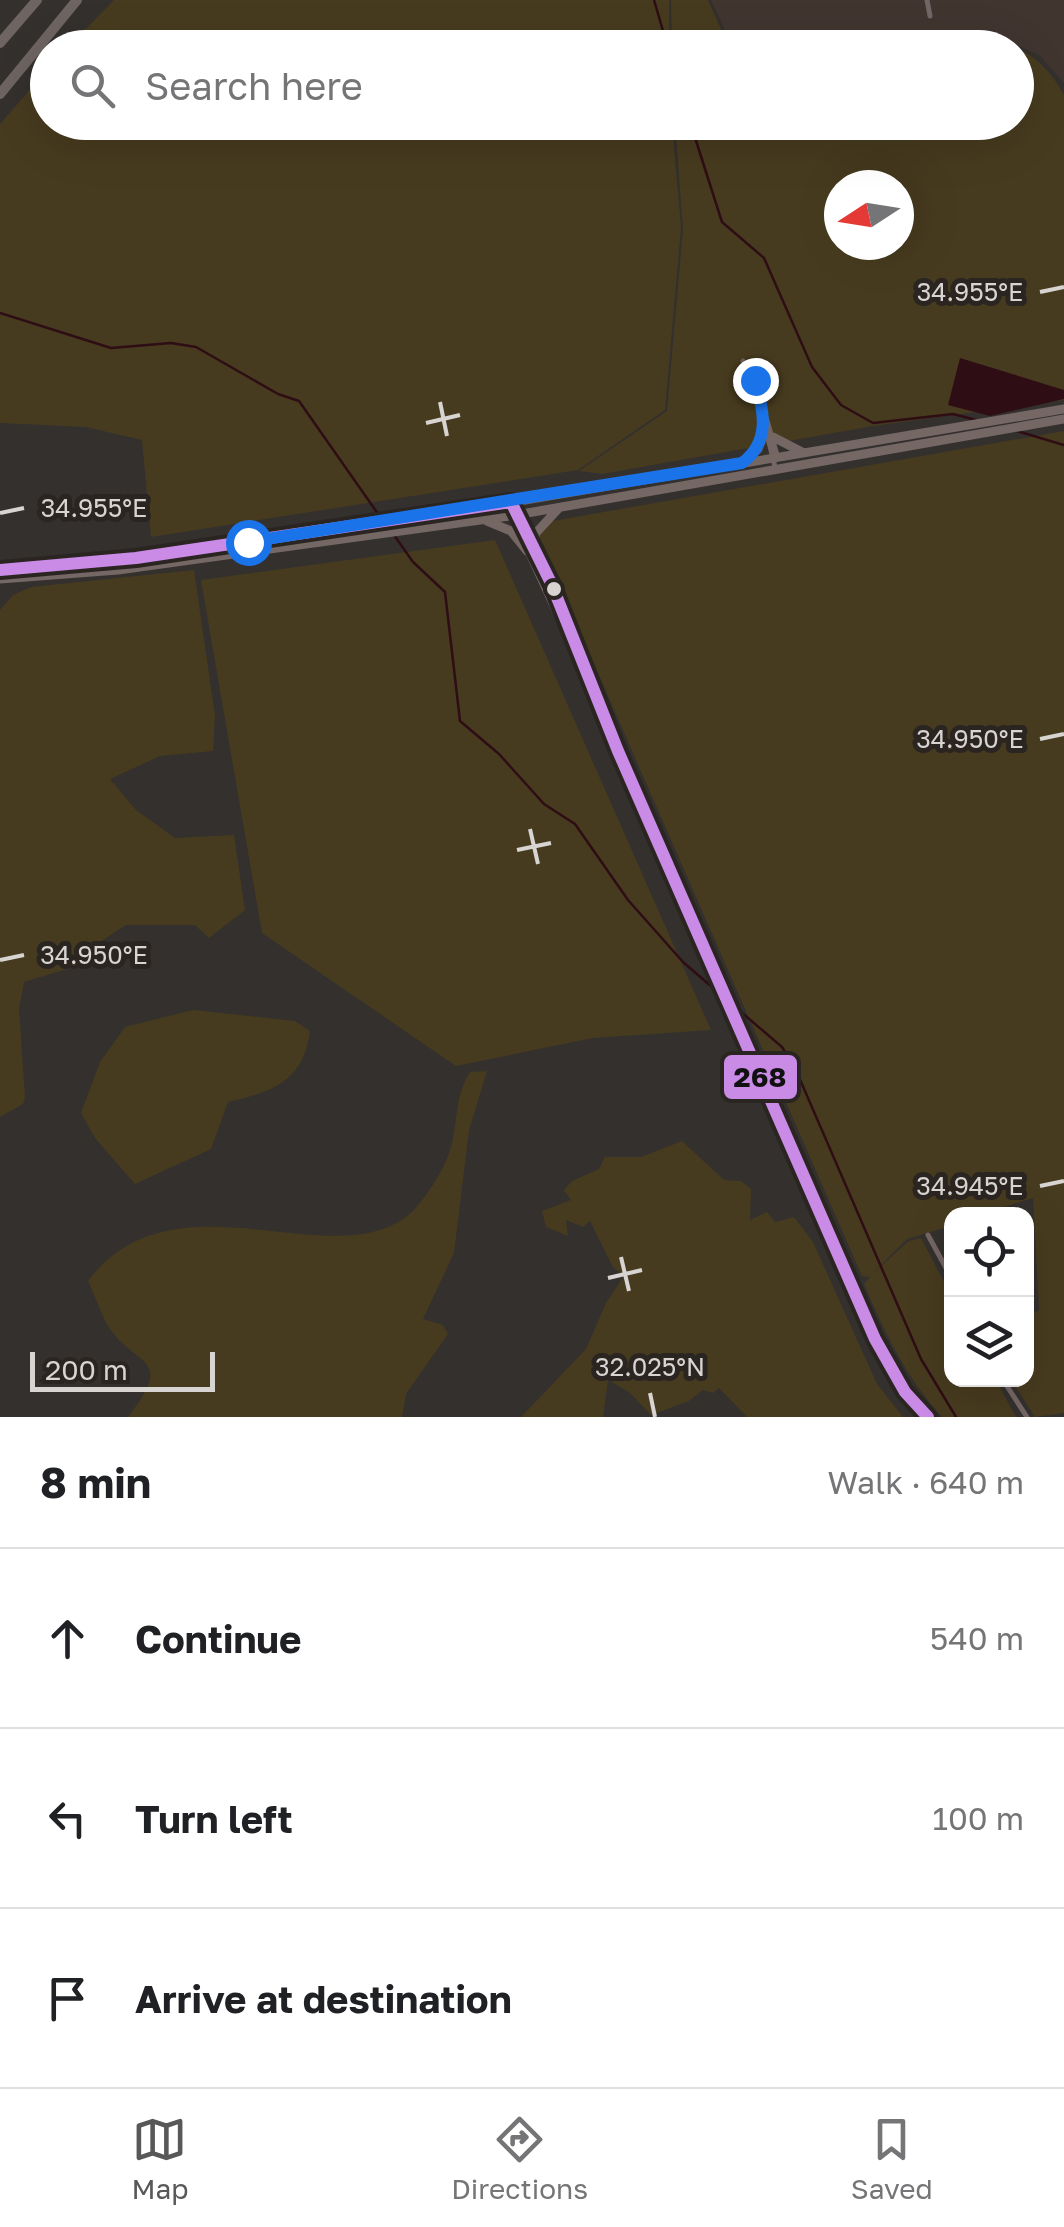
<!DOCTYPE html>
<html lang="en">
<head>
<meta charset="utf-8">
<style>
	body { margin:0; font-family:"Golos Text",sans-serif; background:#f2f2f2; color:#202124 }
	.controls { position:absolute; right:30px; bottom:30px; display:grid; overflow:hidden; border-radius:20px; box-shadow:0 10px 40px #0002 }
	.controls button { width:90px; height:90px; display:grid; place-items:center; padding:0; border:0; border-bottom:2px solid #e0e0e0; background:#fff; color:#202124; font:50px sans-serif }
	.compass { position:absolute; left:824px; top:170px; width:90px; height:90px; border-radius:50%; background:#fff; box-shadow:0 10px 40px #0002; rotate:258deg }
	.scale { position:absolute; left:30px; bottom:25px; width:185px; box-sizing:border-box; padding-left:10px; border:5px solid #d8d4d2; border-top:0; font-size:28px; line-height:35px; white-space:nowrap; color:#d8d4d2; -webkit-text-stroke:8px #2b2522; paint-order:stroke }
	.stop { position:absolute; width:30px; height:30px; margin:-22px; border:8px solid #1a73e8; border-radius:50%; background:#fff }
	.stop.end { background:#1a73e8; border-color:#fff; box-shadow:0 2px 10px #0008 }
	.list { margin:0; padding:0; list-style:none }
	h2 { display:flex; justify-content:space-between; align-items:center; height:130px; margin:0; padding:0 40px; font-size:42px }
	h2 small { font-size:32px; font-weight:400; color:#757577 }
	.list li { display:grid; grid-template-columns:65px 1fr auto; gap:30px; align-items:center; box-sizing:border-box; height:180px; padding:0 40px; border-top:2px solid #e0e0e0 }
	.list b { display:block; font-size:38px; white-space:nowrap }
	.list em { font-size:32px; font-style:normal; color:#757577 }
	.icon { flex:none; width:55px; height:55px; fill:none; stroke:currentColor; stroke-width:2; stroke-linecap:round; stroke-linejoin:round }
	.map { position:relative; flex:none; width:1064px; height:1417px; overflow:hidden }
	.search { position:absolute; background:#fff; box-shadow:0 10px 40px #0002; left:30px; right:30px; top:30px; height:110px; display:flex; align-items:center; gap:25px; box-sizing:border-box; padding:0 35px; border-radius:55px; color:#757577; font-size:38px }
	.sheet { height:670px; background:#fff }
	nav { display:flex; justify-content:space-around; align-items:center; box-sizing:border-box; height:140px; border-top:2px solid #e0e0e0; background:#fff; font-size:28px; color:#757577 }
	nav a { display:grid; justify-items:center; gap:5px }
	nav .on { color:#595859 }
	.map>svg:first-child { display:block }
	.built { fill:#413530 }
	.green { fill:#473b1f; fill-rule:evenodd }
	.water { fill:#2f0d15 }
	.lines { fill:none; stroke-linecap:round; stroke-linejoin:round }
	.stream { stroke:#2f0d15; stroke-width:2.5 }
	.street { stroke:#746664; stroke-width:5 }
	.secondary { stroke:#776865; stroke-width:8 }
	.primary { stroke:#746764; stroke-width:9 }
	.highway { stroke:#6e6461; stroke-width:10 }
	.bus-1-casing { stroke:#2b2522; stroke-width:20 }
	.bus-1 { stroke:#ca8be6; stroke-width:12 }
	.route { stroke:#1a73e8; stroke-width:12 }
	.ticks { fill:none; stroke:#d8d4d2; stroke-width:4 }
	.bus-dot { fill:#d8d4d2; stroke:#2b2522; stroke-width:4 }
	.ticks-label { font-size:25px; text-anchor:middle; fill:#d8d4d2; stroke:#2b2522; stroke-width:10; stroke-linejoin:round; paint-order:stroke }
	.line-badge { stroke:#2b2522; stroke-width:4 }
	.pale-badge-label { font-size:28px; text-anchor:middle; font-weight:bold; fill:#111 }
</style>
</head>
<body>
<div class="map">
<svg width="1064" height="1417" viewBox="0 0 1064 1417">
	<rect width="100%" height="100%" fill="#33302e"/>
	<path class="built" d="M711,0H1064V83L1040,56L1008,41L958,48L733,47Z"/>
	<path class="green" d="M114,0H669V47H68Z
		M671,0H708L729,47H672Z
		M1011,45C1035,55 1052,72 1064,95V400L873,426L602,474L579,471L667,411L683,230L675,123L1016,122V48L982,47ZM839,185H899V245H839Z
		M47,70L48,122L672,123L681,228L665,410L578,470L151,537L142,440L86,427L0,423V124Z
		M1064,431V1413L1035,1417L1011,1380H1026L1027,1317L1039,1310L1033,1198L981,1214H952L951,1226L907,1239L872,1274L909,1241L921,1238L951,1295L952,1380H996L1016,1417H942C906,1377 885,1333 864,1284L870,1277L862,1276L538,536L547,522Z
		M495,540L711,1030L593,1038L456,1066L262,933L201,580Z
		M194,570L215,716L213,751L160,756L110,779L136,810L175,838L234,835L245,910L209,938L195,925H126L89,949L77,966L24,982L19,1009L25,1097L23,1104L0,1117V610L13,595L31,587Z
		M193,1010L295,1021L310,1031C304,1081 272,1092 228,1102L211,1149L135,1184L95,1138L81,1113L100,1062L125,1027Z
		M487,1071L469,1130L454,1253L423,1319L443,1325L448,1334L406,1394L402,1417H128C176,1355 136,1369 108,1326C100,1312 95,1295 88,1281C175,1166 336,1281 412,1212C425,1199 443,1171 449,1153C459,1125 453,1099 470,1072Z
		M682,1141L724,1180L741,1181L751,1189L750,1220L767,1212L775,1222L794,1217L813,1242L877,1384L903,1417H747L719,1388L713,1393L703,1390L689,1401L651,1415L629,1392L608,1380L603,1417H521L586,1349L606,1303L624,1276L613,1267L590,1221L583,1227L566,1220L568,1236L546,1227L542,1211L571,1200L564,1190L572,1181L599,1169L605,1157H641Z"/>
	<path class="water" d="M960,358L1064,390V399L990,416L948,405Z"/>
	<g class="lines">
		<path class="stream" d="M654,0L668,48
			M690,122L722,222L764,258L812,367L841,405L873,423L953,414L976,420
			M0,313L111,348L171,343L196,347L278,394L299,401L383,521
			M1017,431L1064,445
			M394,535L413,562L445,592L460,721L499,754L544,804L575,824L628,900L683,962L720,994
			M734,1006L782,1047L795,1068L921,1359L956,1417"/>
		<path class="street" d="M927,0L930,16
			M743,361L755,380L778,458
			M760,405L776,471
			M928,1235L952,1279
			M1003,1380L1027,1417"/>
		<path class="secondary" d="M511,502L552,585L618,751L875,1339L905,1392L928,1417
			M510,511L573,648"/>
		<path class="primary" d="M773,437L802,452
			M743,462L758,449L764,433
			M487,521L511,531L527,551
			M536,548L535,534L558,509
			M0,570L136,558L431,516L1064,409
			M0,579L118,570L510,516L1064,419"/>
		<path class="highway" d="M0,43L37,0
			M0,94L77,0"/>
		<g class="bus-1-casing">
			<path id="bus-1" d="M0,570L136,558L511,502L552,585L618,751L875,1339L905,1392L928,1417"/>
		</g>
		<use href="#bus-1" class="bus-1"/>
	</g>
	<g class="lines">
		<path class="route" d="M248,542L742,463C771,442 764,410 755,380"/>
	</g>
	<path class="ticks" d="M1040,292L1064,287M440,402L447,436M426,423L460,415M0,513L24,508M1040,739L1064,734M530,829L538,864M517,850L551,843M0,960L24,955M1040,1186L1064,1181M621,1257L629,1291M608,1278L642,1270M650,1393L655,1417"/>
	<circle class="bus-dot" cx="554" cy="589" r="9"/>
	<g class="ticks-label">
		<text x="970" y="301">34.955°E</text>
		<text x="94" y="517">34.955°E</text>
		<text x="970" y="748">34.950°E</text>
		<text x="94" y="964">34.950°E</text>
		<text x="970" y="1195">34.945°E</text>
		<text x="650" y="1376">32.025°N</text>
	</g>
	<rect class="line-badge" x="722" y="1053" width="77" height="48" rx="10" fill="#ca8be6"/>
	<g class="pale-badge-label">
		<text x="760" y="1087">268</text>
	</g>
</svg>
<div class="controls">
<button><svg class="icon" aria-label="locate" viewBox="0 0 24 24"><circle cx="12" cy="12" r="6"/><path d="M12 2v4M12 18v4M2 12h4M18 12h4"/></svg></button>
<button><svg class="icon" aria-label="layers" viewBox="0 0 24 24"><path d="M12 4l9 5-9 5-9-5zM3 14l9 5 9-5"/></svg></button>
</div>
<svg class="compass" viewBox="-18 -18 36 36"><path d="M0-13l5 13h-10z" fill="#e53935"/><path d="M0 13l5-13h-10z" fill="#757577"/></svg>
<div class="scale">200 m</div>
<div class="stop" style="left:248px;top:542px"></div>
<div class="stop end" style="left:755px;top:380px"></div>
<div class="search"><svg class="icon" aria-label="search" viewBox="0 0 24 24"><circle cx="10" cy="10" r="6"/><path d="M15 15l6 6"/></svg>Search here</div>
</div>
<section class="sheet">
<h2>8 min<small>Walk · 640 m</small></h2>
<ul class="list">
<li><svg class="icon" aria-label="ahead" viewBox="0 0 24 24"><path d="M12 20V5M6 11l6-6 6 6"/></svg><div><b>Continue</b></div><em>540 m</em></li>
<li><svg class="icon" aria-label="left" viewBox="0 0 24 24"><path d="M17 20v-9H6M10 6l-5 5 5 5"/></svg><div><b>Turn left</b></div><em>100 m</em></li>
<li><svg class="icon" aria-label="arrive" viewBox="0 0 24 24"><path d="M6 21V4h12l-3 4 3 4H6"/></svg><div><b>Arrive at destination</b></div></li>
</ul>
</section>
<nav>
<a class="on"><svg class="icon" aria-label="map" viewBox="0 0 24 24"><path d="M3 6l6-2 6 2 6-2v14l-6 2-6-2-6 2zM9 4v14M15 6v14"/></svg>Map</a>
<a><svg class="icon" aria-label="directions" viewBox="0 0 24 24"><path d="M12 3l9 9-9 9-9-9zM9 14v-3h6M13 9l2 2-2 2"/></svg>Directions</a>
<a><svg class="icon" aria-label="saved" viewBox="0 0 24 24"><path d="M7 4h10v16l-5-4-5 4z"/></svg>Saved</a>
</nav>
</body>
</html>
